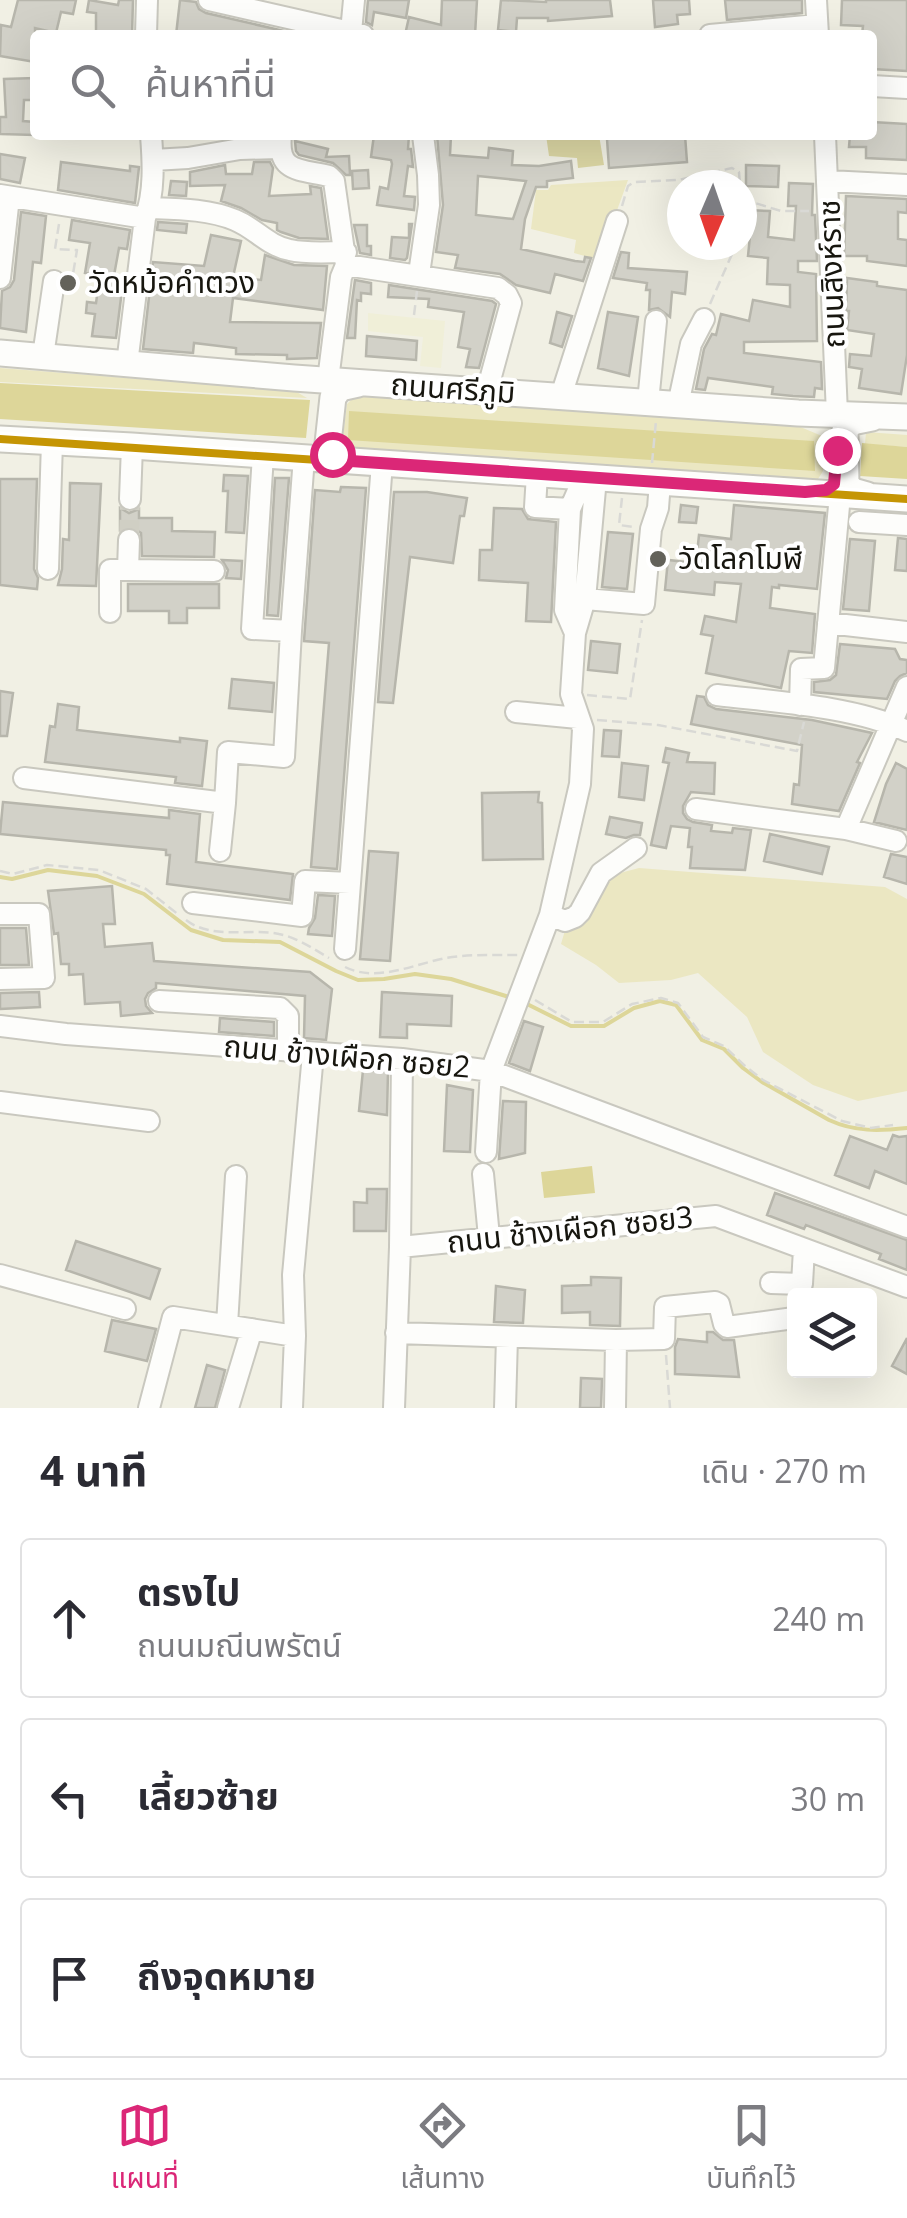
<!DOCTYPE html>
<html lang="th">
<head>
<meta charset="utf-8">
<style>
	body { margin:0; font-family:"Open Sans","Noto Sans Thai",sans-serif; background:#f2f2f3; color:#2b2b33 }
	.controls { position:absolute; right:30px; bottom:30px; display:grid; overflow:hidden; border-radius:10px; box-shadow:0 10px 40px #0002 }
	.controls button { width:90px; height:90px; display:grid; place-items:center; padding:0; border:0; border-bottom:2px solid #e1e1e2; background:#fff; color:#2b2b33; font:50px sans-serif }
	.compass { position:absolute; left:667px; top:170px; width:90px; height:90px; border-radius:50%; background:#fff; box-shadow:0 10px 40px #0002; rotate:182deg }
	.stop { position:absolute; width:30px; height:30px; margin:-22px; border:8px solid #db2777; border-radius:50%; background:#fff }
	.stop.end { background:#db2777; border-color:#fff; box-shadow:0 2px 10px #0008 }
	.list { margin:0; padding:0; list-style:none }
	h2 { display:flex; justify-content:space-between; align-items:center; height:130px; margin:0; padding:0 40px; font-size:42px }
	h2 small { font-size:32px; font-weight:400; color:#7c7c81 }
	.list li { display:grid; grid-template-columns:65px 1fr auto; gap:30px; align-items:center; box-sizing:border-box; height:160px; margin:0 20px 20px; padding:0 20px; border:2px solid #e1e1e2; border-radius:10px }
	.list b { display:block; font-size:38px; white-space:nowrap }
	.list p { margin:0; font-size:32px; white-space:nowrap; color:#7c7c81 }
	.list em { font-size:32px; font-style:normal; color:#7c7c81 }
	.icon { flex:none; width:55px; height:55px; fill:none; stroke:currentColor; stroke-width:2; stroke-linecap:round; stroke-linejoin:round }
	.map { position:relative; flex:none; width:907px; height:1408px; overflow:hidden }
	.search { position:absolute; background:#fff; box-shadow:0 10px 40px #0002; left:30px; right:30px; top:30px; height:110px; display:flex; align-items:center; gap:25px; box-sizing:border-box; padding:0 35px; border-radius:10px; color:#7c7c81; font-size:38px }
	.sheet { height:670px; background:#fff }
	nav { display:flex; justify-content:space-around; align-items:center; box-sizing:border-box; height:140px; border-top:2px solid #e1e1e2; background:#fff; font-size:28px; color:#7c7c81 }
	nav a { display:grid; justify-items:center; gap:5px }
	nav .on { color:#db2777 }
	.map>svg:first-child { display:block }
	.built { fill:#f0efd8 }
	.green { fill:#ebe7c2 }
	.forest { fill:#dad5a3 }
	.water { fill:#ddd699 }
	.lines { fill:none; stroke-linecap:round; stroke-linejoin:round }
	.stream { stroke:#ddd699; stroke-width:4 }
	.building { fill:#d2d1c8; stroke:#b7b6ac; stroke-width:2.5; fill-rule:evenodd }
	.minor-tunnel { stroke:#d0cfc4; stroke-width:20; stroke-dasharray:20 10; stroke-linecap:butt }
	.minor-casing { stroke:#c9c8bf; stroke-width:24 }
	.major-casing { stroke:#c9c8bf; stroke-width:29 }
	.path { stroke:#d9d9d5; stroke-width:2.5; stroke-dasharray:10 5; stroke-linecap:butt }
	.minor { stroke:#fdfdfb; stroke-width:20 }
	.major { stroke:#fdfdfb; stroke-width:25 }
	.bus-1-casing { stroke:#fff; stroke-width:15 }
	.bus-1 { stroke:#c59504; stroke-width:8 }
	.route { stroke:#db2777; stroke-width:12 }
	.poi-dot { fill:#63625a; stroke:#fff; stroke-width:4 }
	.labels { text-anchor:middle; stroke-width:8; stroke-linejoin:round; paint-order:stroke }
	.street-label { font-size:30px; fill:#17160f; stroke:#fff }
	.poi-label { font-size:30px; fill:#17160f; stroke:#fff; text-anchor:start }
</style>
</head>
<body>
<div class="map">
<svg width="907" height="1408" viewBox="0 0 907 1408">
	<rect width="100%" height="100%" fill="#f1f0e4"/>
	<path class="built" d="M368,313L445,321L441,368L420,366L423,337L368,331Z"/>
	<path class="green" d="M628,180L599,260L574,253L576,240L531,229L536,190H548L551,185Z
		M0,368L295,391L307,398L0,382Z
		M366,396L798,426L822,436L823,471L818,479H806L347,448L342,443L347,404L353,398Z
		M866,432L907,435V447L865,444Z
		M639,868L885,887L907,899V1091L858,1101L813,1085L763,1052L747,1017L698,973L671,980L619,983L596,965L561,944L573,903L601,878Z"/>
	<path class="forest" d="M546,135H599L604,165L578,168L577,158L549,156Z"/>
	<path class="water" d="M0,383L310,400L306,438L0,419Z
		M349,411L814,441L815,471L348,440Z
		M862,443L907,447V479L860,476Z
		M592,1166L595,1193L544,1198L541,1172Z"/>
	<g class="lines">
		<path class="stream" d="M0,877L12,879L48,870L97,876L144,894L191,930L223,940L280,942L336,971L358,980L384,979L415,974L451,979L509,997
			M523,1002L571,1026H604L634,1008L660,1001L676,1005L702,1040L724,1049L743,1068L762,1082L829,1120C855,1132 879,1131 907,1128"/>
	</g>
	<path class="building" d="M18,0H76L73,14L61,12L56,33L35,28V62L0,56L1,25L11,27Z
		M89,0L118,5L119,0H133L132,35H96V13L87,12Z
		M180,0L196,2L199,9L206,13L301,35H176Z
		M368,0H409L406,18L374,12L372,25L366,22Z
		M442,0H477L475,35H405L409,17L441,25Z
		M501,0L546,2V0H610L612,16L548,21V18H517L516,32L498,30Z
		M653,0H689L690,14L677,15L678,24L655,27Z
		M725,0H802V13L727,20Z
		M842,0H907V71L872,69V35H862L863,26L841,25Z
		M35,78V100H24L23,121L35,122V135L0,134V117H6L4,79Z
		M872,122L907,124V160L866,158V147H849L850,135H872Z
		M374,135H409L408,149H411L413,167L408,166L404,196L415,197L414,210L377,205L380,187L388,189L392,164L391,160L371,157Z
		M437,135H451L450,155L488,158L489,148L513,151L512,165L539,166L571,161L573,178L547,181V187H536L525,219L521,249L575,261L584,262L585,257L591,258L583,281L555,274L550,293L516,285L500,274L455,268L458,255L436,252L443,205ZM478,176L526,181L513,219L476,215Z
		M656,135H685L687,162L609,168L607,139Z
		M295,141L328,149L326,157L349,156L350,175H346L333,163L299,155L296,151Z
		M0,154L25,158L20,183L0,179Z
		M61,162L130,171V166L139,167L135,203L58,190Z
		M254,162H270L273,168L269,196L311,194L310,186L321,188L328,239L299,238L281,232L277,230V223L262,220L241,208L221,201L225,185L190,186V172L225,165L226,174H252Z
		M746,165L779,166L778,187L746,186Z
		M368,170L369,188L353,189L352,171Z
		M171,181L187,182L186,196L169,195Z
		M789,183L813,184L812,215H815L817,261H798V272L816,274L817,341L744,342V353L821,362L822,389L815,388L814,397L793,396L772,394L773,387L708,378L705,390L696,389L704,349L712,334L716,335L721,314L749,321L753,300L790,307V285L767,284L768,258L748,256L751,226H746L747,210L770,211L768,237L794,240L796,206H788Z
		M846,196L907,199V213L898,212V239L907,240V266L867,261V256H844Z
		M21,212L46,216L41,263L33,262L26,332L0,328L2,291L10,287L14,280Z
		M72,220L130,230L127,249L119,248L113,281L123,282L116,338L92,336L95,314L86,313L87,302L96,303L100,275L85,273L90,243L69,240Z
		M158,222L187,224L186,233L157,230Z
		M409,224H412L407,258L405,260L390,258L392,237L409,238Z
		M354,225H367V246H371V255L360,253Z
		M211,235L241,241L233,277L261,280L265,255L294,265L327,266L323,310L233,298L230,322L321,323L317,358L287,359V355L236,354V348L194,343L193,353L143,349L153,262L204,266Z
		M621,252L629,253L628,268L687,272L685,294L672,292L670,317L658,308L649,310L650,290H646L647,283L613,278Z
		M847,278L877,282V286L907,290V355L901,394L859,388L862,369L849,367L850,354L871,356L874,334L847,330L849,311H846Z
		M355,280L371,283V294L361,293V301L357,300L355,338H347Z
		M389,285L492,301L496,304L479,368L466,367L470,349L458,347L464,312L428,307L429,299L388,297Z
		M557,312L572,316L562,347L550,343Z
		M608,312L638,317L629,376L598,368Z
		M367,336L417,341L416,360L366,356Z
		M224,475L248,476L244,533L226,532L228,491H223Z
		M275,478H289L278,616L267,615Z
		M0,479H37L34,569L38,578L37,589L0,585Z
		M70,483L101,484L96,586L58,585L62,569L63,539L69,540Z
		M341,487L366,488L337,869L311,867L329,643L304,641L315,490L340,492Z
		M394,492H427L467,498L464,516H460L453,563L410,557L393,703L378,702Z
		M681,505L698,507L696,523L679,522Z
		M734,505L825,513L817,589L779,585V588L772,587L770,608L815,614L812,653L789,651L781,688L706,673L713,636L701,634L705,616L736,622L741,584L715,582L714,595L665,590L668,560L696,563L699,535L731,539Z
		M120,508L129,513L139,509V518H172V531L215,532L214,557L142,556L141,533L130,526L120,530Z
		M494,508L522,509L528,519L556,522L551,622L526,621L528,583L479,580L480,550H492Z
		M608,532L633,534L627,589L602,587Z
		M898,538L907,539V571L895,570Z
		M850,539L875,541L869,611L843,609Z
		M222,560L242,561L241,579L226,578L228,570Z
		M128,584H219V608H187V623H169V611H128Z
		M591,641L620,644L617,673L588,670Z
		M840,644L895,649L900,659L907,660V673L900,676L895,681L887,699L814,692V682L830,680L836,675Z
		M232,679L274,683L272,712L229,708Z
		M0,691L13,693L7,736H0Z
		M697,696L704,697L708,705L716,709L812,720L872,733L857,762L860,763L839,811L792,804L794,784L799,785L802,745L691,724Z
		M58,704L79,707L77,730L180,742V738L207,741L202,786L175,783L176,777L45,762L50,726L55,727Z
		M604,730L621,731L619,757L602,756Z
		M666,748L689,753L687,762L715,763L714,794L691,792L683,806V813L687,819L693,822L712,825L711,831L732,833L733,828L751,830L745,870L690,868L692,847H688L690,828L671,826L666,848L651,845L669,763L663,762Z
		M622,763L648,766L644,800L619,797Z
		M896,763L907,769V830L874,822L886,784Z
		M539,792L538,802L542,803L543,859L483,860L482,793Z
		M3,802L169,818V810L200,814L196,862L293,874L290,900L167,884L170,855H166V850L0,834Z
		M610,817L642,823L640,835H634L626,838L606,834Z
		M770,834L829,847L822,874L764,861Z
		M369,851L398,853L390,961L360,959Z
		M891,854L907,857V884L884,877Z
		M112,886L115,924H103L105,947L152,943L154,961L310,972L332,989L326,1040L304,1038L305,996L156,983V988L148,993L145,999L146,1006L152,1013L121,1016L120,1002L85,1004L83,974L69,975V964H61L58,933L54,934L48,891Z
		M318,895L335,896L332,936L308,934L309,928L315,918Z
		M0,928H26L29,965H0Z
		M39,992L40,1007L0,1009V993Z
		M382,992L452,996L451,1026L407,1024V1038L380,1037Z
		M220,1018L274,1022V1036L219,1032Z
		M524,1021L543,1027L530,1071L509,1063Z
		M363,1070L388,1072L387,1115L359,1111Z
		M447,1085L473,1090L470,1152L444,1151Z
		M503,1101L526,1102L525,1153L499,1159Z
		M893,1135L899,1137L907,1136V1184L875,1171L869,1188L835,1175L850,1136L887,1150Z
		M367,1189H387L386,1231H354V1202L367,1203Z
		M775,1193L907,1240V1270L879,1259L881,1254L806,1225L804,1229L767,1215Z
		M76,1241L160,1269L150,1299L66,1270Z
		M591,1277L621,1278L620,1326L590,1325V1312L562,1313V1286L591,1285Z
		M496,1286L525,1290L523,1323L494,1322Z
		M112,1320L156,1329L147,1361L105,1351Z
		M707,1332H713L723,1340H734L739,1377L675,1374V1347L678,1339L707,1342Z
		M907,1338V1374L892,1366Z
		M207,1365L225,1370L215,1408H195Z
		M581,1378L602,1379L601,1408H580Z"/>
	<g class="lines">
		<path class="minor-tunnel" d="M129,540L130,499"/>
		<g class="minor-casing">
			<path id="minor" d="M209,0L363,35
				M816,0L818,35
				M351,32L354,0
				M146,35L147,0
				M710,35L817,25
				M872,86L907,88
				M281,135C277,173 299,169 329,176L334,181L346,265L341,277L328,380
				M825,135L837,414
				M153,160L188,158L240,149L280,148
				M828,181L907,185
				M0,195L145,218
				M149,208C177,209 209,209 235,220C255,228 268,246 290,250C307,254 328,252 346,252
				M346,265L498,288L507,295L511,303L487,391
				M419,274L429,205L428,175L423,135
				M0,278L9,197
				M43,356L54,281
				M127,364L145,218C155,193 153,161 151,135
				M561,396L617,221
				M648,402L656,321
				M678,405L691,344L704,319
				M263,455L252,629L291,631
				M537,474L535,507L570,509L584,477
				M130,499L132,446
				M570,509L565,610L575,633
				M859,522L907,525
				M48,569L52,442
				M128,570L214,571
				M585,599L644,604L651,529L658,508L660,482
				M110,612V570H128L129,540
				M828,623L907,632
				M717,695C776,702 854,706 907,731
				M800,705L801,669L824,668L840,495
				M516,712L578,718
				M24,778L225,803L228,752L284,757L291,631L304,457
				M696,809L846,829L896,841
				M846,829L907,687
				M220,851L225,803
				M193,903L302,916L305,881L350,883
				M0,914H39L44,978L0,979
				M550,915L565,921L575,917L580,912L601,873L636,848
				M345,949L382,463
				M159,1001L280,1008L288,1016V1051
				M0,1026L66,1034L402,1059L491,1071L907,1227
				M0,1102L149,1121
				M486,1152L491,1071L550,915L580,784L583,729L571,694L575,633L585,599L596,478
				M483,1174L489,1237
				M400,1247L716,1216L907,1287
				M0,1275L125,1309
				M771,1283L802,1284L804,1249
				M227,1325L236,1176
				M396,1333L616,1340L664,1339L665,1307L715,1302L719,1304L724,1324L727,1327L794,1318
				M149,1408L173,1317L295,1336
				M228,1408L252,1329
				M292,1408L295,1336L293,1275L313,1054
				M394,1408L400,1247L402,1059
				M505,1408L507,1337
				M615,1408L616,1340"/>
		</g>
		<g class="major-casing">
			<path id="major" d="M0,353L294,378L798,413L907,417
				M0,439L132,446L907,499
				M337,460L331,454L328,443L333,397L340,388L358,384
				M867,495L853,491L846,484L845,430L852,422L872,418"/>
		</g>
		<path class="path" d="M742,199L781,211H809
			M622,206L628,186L634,182L678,180L732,168L739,172L740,185
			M59,224L55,249L77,250L72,280
			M742,228V235
			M710,304L736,245
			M414,315L417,291
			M652,463L656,421
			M622,498L619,525L634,527
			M587,695L630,699L642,620
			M597,720L658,725L797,751L804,722
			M0,871L13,874L47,865L99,870L146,889L179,915
			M186,920C212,940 249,928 279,934C296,937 314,949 329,958
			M345,967C377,983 414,964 446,958C470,954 495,955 519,955
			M535,1000L572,1022H603L632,1004L661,998L678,1003L703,1037L724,1046L745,1066L763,1080L842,1121L871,1128L893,1125
			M666,1355L670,1408"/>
		<use href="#minor" class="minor"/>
		<use href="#major" class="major"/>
		<g class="bus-1-casing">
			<path id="bus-1" d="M0,439L907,499"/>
		</g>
		<use href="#bus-1" class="bus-1"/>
	</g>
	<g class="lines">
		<path class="route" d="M332,454L336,460L805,492L826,490L834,484L837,450"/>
	</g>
	<g class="poi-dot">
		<circle cx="68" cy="283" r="10"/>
		<circle cx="658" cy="559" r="10"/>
	</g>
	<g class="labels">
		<g class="street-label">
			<text transform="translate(832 274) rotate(-92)" y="10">ถนนสิงห์ราช</text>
			<text transform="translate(453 389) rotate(4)" y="10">ถนนศรีภูมิ</text>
			<text transform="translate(347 1057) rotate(5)" y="10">ถนน ช้างเผือก ซอย2</text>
			<text transform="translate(570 1230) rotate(-6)" y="10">ถนน ช้างเผือก ซอย3</text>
		</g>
		<g class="poi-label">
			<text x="88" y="293">วัดหม้อคำตวง</text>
			<text x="678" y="569">วัดโลกโมฬี</text>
		</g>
	</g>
</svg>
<div class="controls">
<button><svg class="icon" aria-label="layers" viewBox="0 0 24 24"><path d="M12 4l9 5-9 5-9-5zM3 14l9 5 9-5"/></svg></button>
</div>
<svg class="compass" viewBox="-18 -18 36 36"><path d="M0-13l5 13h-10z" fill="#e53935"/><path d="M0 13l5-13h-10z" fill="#7c7c81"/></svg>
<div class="stop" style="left:332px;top:454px"></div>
<div class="stop end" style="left:837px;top:450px"></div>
<div class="search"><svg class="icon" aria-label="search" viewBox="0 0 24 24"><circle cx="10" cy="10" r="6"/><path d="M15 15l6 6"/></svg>ค้นหาที่นี่</div>
</div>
<section class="sheet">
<h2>4 นาที<small>เดิน · 270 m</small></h2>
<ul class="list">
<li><svg class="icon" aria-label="ahead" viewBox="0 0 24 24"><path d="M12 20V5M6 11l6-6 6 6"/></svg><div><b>ตรงไป</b><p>ถนนมณีนพรัตน์</p></div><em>240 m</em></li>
<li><svg class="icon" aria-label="left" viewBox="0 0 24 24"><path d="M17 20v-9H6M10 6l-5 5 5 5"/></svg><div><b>เลี้ยวซ้าย</b></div><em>30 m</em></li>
<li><svg class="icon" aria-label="arrive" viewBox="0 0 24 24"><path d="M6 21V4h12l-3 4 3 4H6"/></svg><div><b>ถึงจุดหมาย</b></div></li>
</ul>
</section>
<nav>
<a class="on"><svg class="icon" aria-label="map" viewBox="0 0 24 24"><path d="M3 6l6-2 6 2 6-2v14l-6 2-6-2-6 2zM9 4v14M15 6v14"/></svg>แผนที่</a>
<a><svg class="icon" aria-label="directions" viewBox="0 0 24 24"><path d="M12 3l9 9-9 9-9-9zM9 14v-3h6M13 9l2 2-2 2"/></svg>เส้นทาง</a>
<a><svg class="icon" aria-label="saved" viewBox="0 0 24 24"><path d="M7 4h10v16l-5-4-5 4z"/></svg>บันทึกไว้</a>
</nav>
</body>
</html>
